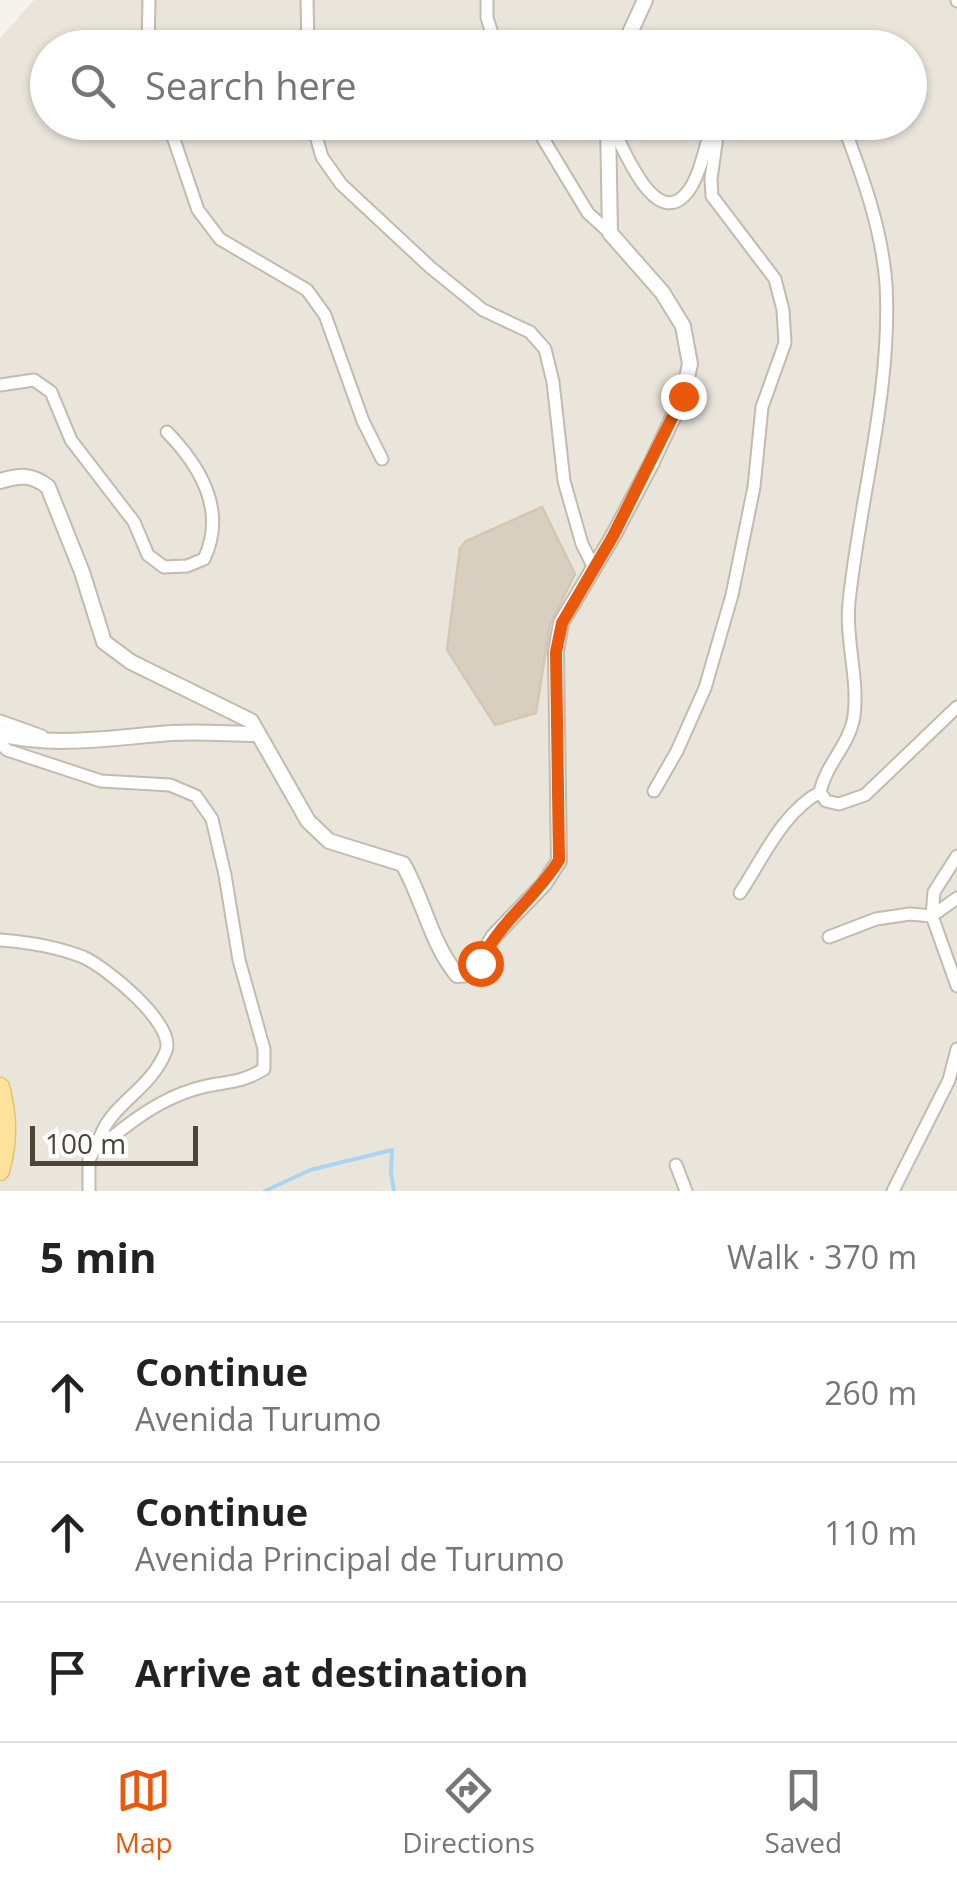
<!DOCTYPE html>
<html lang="en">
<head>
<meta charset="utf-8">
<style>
	body { margin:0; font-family:"Open Sans",sans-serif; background:#f2f2f2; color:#222 }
	.scale { position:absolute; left:30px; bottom:25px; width:168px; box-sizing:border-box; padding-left:10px; border:5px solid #4b4439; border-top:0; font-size:28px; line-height:35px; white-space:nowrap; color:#4b4439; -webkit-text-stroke:8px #fff; paint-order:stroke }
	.stop { position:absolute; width:30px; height:30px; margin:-22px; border:8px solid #ea580c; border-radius:50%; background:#fff }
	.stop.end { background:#ea580c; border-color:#fff; box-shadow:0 2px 10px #0008 }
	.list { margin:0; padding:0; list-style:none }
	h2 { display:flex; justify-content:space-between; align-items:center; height:130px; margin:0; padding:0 40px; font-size:42px }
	h2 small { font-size:32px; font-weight:400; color:#767676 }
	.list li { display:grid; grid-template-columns:65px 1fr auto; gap:30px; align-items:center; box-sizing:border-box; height:140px; padding:0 40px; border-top:2px solid #e0e0e0 }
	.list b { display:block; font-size:38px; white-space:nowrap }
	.list p { margin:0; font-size:32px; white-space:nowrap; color:#767676 }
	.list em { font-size:32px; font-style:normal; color:#767676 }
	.icon { flex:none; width:55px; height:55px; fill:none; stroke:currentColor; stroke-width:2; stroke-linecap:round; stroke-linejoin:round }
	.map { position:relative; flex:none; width:957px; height:1191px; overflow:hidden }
	.search { position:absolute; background:#fff; box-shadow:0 2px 8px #0004; left:30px; right:30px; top:30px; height:110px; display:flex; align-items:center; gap:25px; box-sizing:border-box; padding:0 35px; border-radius:55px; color:#767676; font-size:38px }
	.sheet { height:550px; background:#fff }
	nav { display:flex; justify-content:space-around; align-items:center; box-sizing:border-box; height:140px; border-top:2px solid #e0e0e0; background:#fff; font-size:28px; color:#767676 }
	nav a { display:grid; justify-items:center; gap:5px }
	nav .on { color:#ea580c }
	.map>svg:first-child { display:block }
	.residential { fill:#eae5da; fill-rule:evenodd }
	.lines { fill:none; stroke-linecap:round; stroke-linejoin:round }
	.stream { stroke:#a9d4f2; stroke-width:4 }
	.building { fill:#d8cfc1; stroke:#d3c7b4; stroke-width:2.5 }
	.minor-casing { stroke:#c2bbae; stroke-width:15 }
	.tertiary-casing { stroke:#c2bbae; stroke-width:18 }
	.primary-casing { stroke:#e6c16a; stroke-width:21 }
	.minor { stroke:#fff; stroke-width:11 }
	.tertiary { stroke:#fff; stroke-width:14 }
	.primary { stroke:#ffe39c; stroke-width:18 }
	.route { stroke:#ea580c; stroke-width:12 }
</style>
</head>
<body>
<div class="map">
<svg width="957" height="1191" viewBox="0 0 957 1191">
	<rect width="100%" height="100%" fill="#f6f3ec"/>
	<path class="residential" d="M34,0H957V1191H0V38ZM48,48H910V122H48Z"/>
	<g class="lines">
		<path class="stream" d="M265,1191L310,1170L392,1150L391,1173L394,1191"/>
	</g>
	<path class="building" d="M542,507L575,574L550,624L536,713L495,725L447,650L460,548L466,541Z"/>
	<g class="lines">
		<g class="minor-casing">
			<path id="minor" d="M307,0L308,48
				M487,0V18L497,48
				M957,0V1
				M148,48L149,0
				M755,48L780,42L796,48
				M168,122L198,210L220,239L307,290L325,315L363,421L382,459
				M312,122L322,157L341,184L430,267L483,310L530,332L545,349L553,382L564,481L582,544L593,566
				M533,122L588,213L610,233
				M610,122C622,145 656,236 689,190C701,173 706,143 713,122
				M842,122C862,174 882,229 886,284C892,390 860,497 849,602C845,640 859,678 854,716C850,744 826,764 820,792L826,801L839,804L865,795L957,707
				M0,385L34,380L51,392L71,440L134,522L148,555L164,567L187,566L204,559C227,511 201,467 167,432
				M0,721L42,736
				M0,743L7,750L101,781L170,785L196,796L212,819L225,875L239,960L264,1049V1069C239,1085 221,1081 195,1089C162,1099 137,1117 111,1138L101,1135C113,1103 151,1089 166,1051C176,1024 106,967 83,957C57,947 28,942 0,940
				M654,791L677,751L705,688L732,595L754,487L762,407L785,343L783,310L775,279L712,196L711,179L719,122
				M957,856L934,892L932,916L957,986
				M740,893C763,858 783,812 820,792
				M829,937L876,919L910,914L932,916L957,898
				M676,1165L686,1191
				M89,1191V1160L101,1135
				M893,1191L949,1080L957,1049"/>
		</g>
		<g class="tertiary-casing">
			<path id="tertiary" d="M623,48L645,0
				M0,481C20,475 32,474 48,487L82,572L104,642L131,662L251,721L308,821L329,841L403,864C424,901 430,941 457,975L470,974L494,936L544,884L559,861L556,652L561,623L613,536L651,464L683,396L690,364L683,326L662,292L610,233L608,122
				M0,734C55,748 116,737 172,733C200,731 230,734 258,734"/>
		</g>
		<g class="primary-casing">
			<path id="primary" d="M0,1087C8,1117 8,1141 0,1171"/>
		</g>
		<use href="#minor" class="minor"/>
		<use href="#tertiary" class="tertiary"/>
		<use href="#primary" class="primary"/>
	</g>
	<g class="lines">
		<path class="route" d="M480,963C499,922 536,898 559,860L556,652L562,623L613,536L683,396"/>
	</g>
</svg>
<div class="scale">100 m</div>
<div class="stop" style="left:480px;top:963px"></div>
<div class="stop end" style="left:683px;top:396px"></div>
<div class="search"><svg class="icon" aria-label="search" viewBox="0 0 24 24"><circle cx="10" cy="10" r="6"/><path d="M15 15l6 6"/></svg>Search here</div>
</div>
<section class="sheet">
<h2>5 min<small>Walk · 370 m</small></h2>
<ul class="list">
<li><svg class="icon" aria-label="ahead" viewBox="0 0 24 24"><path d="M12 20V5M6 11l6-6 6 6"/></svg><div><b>Continue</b><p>Avenida Turumo</p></div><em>260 m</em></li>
<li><svg class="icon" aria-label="ahead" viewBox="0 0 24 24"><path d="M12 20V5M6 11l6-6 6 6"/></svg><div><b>Continue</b><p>Avenida Principal de Turumo</p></div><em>110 m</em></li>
<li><svg class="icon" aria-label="arrive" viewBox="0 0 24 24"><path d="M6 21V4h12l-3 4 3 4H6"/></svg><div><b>Arrive at destination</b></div></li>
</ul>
</section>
<nav>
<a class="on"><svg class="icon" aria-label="map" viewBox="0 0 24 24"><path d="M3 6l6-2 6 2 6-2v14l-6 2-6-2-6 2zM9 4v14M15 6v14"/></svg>Map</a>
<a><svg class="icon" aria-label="directions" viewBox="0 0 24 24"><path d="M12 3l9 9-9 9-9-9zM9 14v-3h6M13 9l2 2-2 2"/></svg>Directions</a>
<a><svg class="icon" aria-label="saved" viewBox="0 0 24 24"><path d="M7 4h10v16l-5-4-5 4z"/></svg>Saved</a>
</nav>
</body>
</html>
